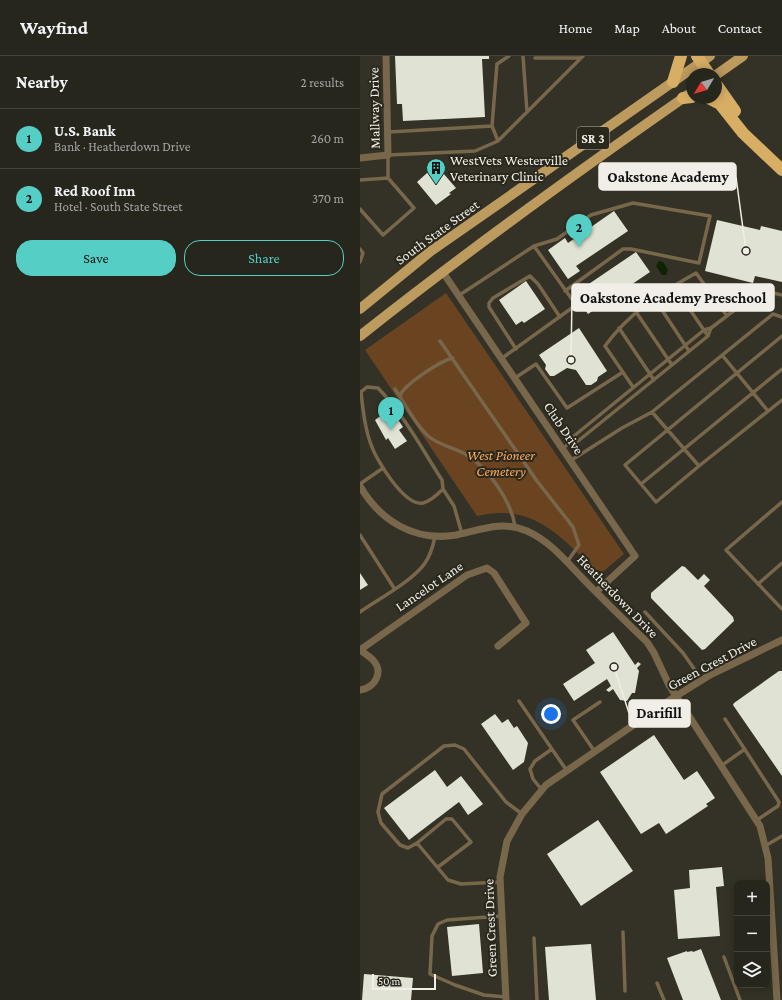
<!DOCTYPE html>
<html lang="en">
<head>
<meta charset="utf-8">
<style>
	body { margin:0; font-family:"Crimson Pro",serif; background:#333229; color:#f1f3f6 }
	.controls { position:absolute; right:12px; bottom:12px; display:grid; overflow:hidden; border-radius:8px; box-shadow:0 2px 10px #0003 }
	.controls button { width:36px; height:36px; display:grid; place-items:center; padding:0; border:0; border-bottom:1px solid #43433b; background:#27261c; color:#f1f3f6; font:20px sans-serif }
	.compass { position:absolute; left:326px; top:12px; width:36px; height:36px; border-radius:50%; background:#27261c; box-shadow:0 2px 10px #0003; rotate:232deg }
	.scale { position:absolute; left:12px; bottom:10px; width:64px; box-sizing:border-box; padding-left:4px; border:2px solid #f0eee7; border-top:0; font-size:11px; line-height:14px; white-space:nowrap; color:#f0eee7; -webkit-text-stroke:3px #2a281d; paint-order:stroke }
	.you { position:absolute; left:191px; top:658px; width:14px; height:14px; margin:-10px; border:3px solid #fff; border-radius:50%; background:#1a73e8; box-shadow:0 0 0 6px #1a73e833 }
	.badge { display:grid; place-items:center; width:26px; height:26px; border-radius:50%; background:#55cec5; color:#111; font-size:13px; font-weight:700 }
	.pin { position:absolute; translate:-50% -33px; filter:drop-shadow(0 1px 2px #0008) }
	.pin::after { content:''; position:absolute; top:21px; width:14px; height:12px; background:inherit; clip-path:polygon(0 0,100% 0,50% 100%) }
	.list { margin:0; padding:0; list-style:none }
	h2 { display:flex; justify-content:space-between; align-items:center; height:52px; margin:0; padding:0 16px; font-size:17px }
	h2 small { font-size:13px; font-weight:400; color:#a4a5a3 }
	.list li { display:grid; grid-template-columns:26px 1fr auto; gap:12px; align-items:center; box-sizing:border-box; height:60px; padding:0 16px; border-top:1px solid #43433b }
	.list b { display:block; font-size:15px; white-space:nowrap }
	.list p { margin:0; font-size:13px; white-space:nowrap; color:#a4a5a3 }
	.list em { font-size:13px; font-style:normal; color:#a4a5a3 }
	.actions { display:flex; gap:8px; padding:12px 16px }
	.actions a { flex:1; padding:9px 0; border:1px solid #55cec5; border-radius:16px; text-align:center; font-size:14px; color:#55cec5 }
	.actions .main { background:#55cec5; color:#111 }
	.icon { flex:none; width:22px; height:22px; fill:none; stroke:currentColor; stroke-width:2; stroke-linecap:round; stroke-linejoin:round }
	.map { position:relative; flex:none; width:422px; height:944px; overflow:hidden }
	header { display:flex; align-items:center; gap:24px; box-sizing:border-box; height:56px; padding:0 20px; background:#27261c; border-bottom:1px solid #43433b }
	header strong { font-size:19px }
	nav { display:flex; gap:22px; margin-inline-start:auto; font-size:14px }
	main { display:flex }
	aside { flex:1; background:#27261c }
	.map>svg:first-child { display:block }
	.green { fill:#6a4421 }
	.water { fill:#0f2302 }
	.building { fill:#e0e3d4 }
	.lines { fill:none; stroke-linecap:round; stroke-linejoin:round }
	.service { stroke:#78674b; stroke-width:3.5 }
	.minor { stroke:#78674b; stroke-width:7 }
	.primary { stroke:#bd9a5e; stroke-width:10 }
	.motorway { stroke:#d8ae65; stroke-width:12 }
	.labels { text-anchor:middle; stroke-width:4; stroke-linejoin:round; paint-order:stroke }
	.shield { fill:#2a281d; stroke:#b5b3aa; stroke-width:1 }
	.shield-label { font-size:13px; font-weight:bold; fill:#f0eee7 }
	.street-label { font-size:14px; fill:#f0eee7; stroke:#2a281d }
	.poi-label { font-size:14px; fill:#f0eee7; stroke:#2a281d; text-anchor:start }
	.park-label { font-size:14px; font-style:italic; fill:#fba95d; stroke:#2a281d }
	.leader { fill:none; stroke:#f0eee7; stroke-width:1.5 }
	.callout-dot { fill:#f0eee7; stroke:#2a281d; stroke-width:1.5 }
	.callout { fill:#f0eee7; stroke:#f0eee7; stroke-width:1.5 }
	.callout-label { font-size:15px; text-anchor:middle; font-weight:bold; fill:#111 }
</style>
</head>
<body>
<header>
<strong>Wayfind</strong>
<nav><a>Home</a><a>Map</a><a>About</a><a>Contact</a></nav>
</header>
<main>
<aside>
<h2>Nearby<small>2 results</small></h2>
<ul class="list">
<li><span class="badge">1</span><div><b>U.S. Bank</b><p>Bank · Heatherdown Drive</p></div><em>260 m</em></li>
<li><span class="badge">2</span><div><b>Red Roof Inn</b><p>Hotel · South State Street</p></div><em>370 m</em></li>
</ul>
<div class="actions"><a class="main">Save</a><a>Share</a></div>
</aside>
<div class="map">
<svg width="422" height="944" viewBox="0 0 422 944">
	<rect width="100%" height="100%" fill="#343226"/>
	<path class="green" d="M86,237L264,498L239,519C203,482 174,446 117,460L5,294Z"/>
	<path class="water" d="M299,205L303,206L308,214L306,219H302L296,210Z"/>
	<path class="building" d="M35,0H129V3H122L125,61L43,65L42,48H37Z
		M76,109L96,132L89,137L91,138L76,149L57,126Z
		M254,155L268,175L216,210L220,215L208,223L188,194L205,182L208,187Z
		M357,164L400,174L401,170L422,175V226L395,220L393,227L345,215Z
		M276,196L290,216L228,258L214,238Z
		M166,225L185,253L164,267L162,265L156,269L139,244Z
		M219,272L247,315L238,321L237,325L231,329H226L216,314L207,312L194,320H190L185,313L186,309L179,299Z
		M27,355L33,364L37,362L43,371L39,374L47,385L35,393L28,382L26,384L15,364Z
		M322,510L325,511L338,524L344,518L350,524L344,530L373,561L374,565L345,593L342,594L291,542V537Z
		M0,517L8,529L0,534Z
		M253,576L275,609L278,606L281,608L277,612L279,615L275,637H272L267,645L260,644L253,633L249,636L246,634L251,630L247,623L214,645L203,628L235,607L226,594Z
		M419,615H422V720L373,649L374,647Z
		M135,658L142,667L148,663L154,672L157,670L168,687L164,706L153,714L121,668Z
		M294,679L324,724L337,715L355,742L346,748L348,750L306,778L299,767L281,778L240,716Z
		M75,714L87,731L101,720L123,748L108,759L99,746L49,784L24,752Z
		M238,764L273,815L221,850L187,798Z
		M362,811L364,830L356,831L360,880L318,883L314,834L330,832L329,814Z
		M119,868L123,917L92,920L87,871Z
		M231,888L236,944H189L185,891Z
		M341,893L361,944H323L307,902L327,895V896L332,895L333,896Z
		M4,918L53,922L51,944H2Z"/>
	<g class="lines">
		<path class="service" d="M163,0L167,56
			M175,2H221
			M132,70L137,8L149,0
			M29,76L132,70L138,85
			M28,122V99L115,95L138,85L223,0
			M0,124L28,122L54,152L23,179L0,153
			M174,190L197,183L231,159L273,147L350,160L339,207L271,193H263L205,235
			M0,193L3,197L0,206
			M313,229L348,280
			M98,240L174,190L216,249L141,303
			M294,242L329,295
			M276,256L312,309
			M259,272L294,324
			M80,285L177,425L213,471L219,489L207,506
			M156,293L129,251V247L133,242L170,220L178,228L200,261
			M362,299L408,355
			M155,322L176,308L207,352L263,316
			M7,331L18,332C44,359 62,393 82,424L83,433C78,438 71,445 63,447C45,451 17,405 12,391C5,374 3,354 1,336Z
			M273,331L245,290C269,257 300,237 336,217L367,260
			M35,333C45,348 55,368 68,380C80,390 94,391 107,399C128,412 151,445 155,470
			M40,340C43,329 82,304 93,302
			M292,356L339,410L422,344
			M212,385H218L348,280L351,272
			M202,393L212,385L214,380L344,274L351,272L401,234L422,239
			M210,405L262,372L292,356L413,258L422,261
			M339,410L296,446L265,409L422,280
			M0,428L23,412
			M281,428L422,313
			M83,433L94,450L102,478
			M422,446L366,494L422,553
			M0,479L34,532
			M398,528L422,507
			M0,556C17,544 54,524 65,507C70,500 73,490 75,481
			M285,556L323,597L342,624
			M159,645L207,715
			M365,663L419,746L418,750L397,764
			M235,696L213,664L240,646
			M361,710L385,693
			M182,734L173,723L170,713L175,705L192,693
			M57,787L88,824L101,828L140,826
			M405,790L422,780
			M78,811L111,786L92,763H86L57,787L48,792L40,789L21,767L18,756L22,738L84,690L95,689L104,693L146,746L162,758
			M141,860L87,864L78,868L72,880L70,918L95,929L124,939L146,941
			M263,876L265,935
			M174,882L177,944
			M364,901L380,944
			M297,927L304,944"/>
		<path class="minor" d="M0,102L28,99L26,0
			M82,215L275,500L236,536
			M0,430C20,465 55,486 96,479C120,474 142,464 167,475C192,486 209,509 228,528C248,548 267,567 287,586L294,597L309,629L400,770L408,802L417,944
			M0,594L107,519L127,512L134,517L166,567L138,590
			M0,594C4,597 9,600 13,604C24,616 15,632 0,634
			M146,944L140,821L147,785L162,758L186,729L313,642L350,619L422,584"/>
		<path class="primary" d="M356,19L383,0
			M0,253L71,195L350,0
			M0,280C107,195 217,116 329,38"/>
		<path class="motorway" d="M337,0L349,18
			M313,26L321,0
			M356,28L375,55
			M323,42L332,41
			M348,42L360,48L383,77L422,114"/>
	</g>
	<defs>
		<g id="building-pin" transform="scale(1)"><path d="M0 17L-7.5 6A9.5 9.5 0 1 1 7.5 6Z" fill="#55cec5" stroke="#2a281d"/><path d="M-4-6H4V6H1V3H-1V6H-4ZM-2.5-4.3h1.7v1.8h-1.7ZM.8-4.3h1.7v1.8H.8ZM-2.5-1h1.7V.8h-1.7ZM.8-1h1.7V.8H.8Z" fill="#111"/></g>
	</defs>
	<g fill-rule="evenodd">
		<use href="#building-pin" x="76" y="112"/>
	</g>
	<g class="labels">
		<rect class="shield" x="217" y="71" width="32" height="22" rx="3"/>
		<g class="shield-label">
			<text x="233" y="87">SR 3</text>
		</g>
		<g class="street-label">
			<text transform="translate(14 52) rotate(-91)" y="5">Mallway Drive</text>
			<text transform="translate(77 176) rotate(-36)" y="5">South State Street</text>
			<text transform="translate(204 372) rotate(56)" y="5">Club Drive</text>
			<text transform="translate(69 530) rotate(-34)" y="5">Lancelot Lane</text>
			<text transform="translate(258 540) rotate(46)" y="5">Heatherdown Drive</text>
			<text transform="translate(352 607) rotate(-28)" y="5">Green Crest Drive</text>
			<text transform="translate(130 872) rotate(-92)" y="5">Green Crest Drive</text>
		</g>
		<g class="poi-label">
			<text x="90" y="109">WestVets Westerville<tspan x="90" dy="16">Veterinary Clinic</tspan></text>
		</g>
		<g class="park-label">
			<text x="141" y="404">West Pioneer<tspan x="141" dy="16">Cemetery</tspan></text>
		</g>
	</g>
	<path class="leader" d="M386 195L376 121M211 304L212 241M254 611L269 657"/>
	<g class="callout-dot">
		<circle cx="386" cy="195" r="4"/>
		<circle cx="211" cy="304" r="4"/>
		<circle cx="254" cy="611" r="4"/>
	</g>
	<g class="callout">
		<rect x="239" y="107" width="137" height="27" rx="4"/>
		<rect x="212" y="228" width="202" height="27" rx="4"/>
		<rect x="269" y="644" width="61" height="27" rx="4"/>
	</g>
	<g class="callout-label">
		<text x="308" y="126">Oakstone Academy</text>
		<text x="313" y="247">Oakstone Academy Preschool</text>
		<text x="299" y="662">Darifill</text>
	</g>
</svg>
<div class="controls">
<button>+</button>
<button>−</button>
<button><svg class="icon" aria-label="layers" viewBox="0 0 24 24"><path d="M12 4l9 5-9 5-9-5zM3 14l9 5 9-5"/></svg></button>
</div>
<svg class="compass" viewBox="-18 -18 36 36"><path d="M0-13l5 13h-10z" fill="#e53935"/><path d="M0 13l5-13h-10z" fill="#a4a5a3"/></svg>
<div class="scale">50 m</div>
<div class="you"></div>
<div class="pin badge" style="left:31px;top:374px">1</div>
<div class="pin badge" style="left:219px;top:191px">2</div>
</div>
</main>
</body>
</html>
